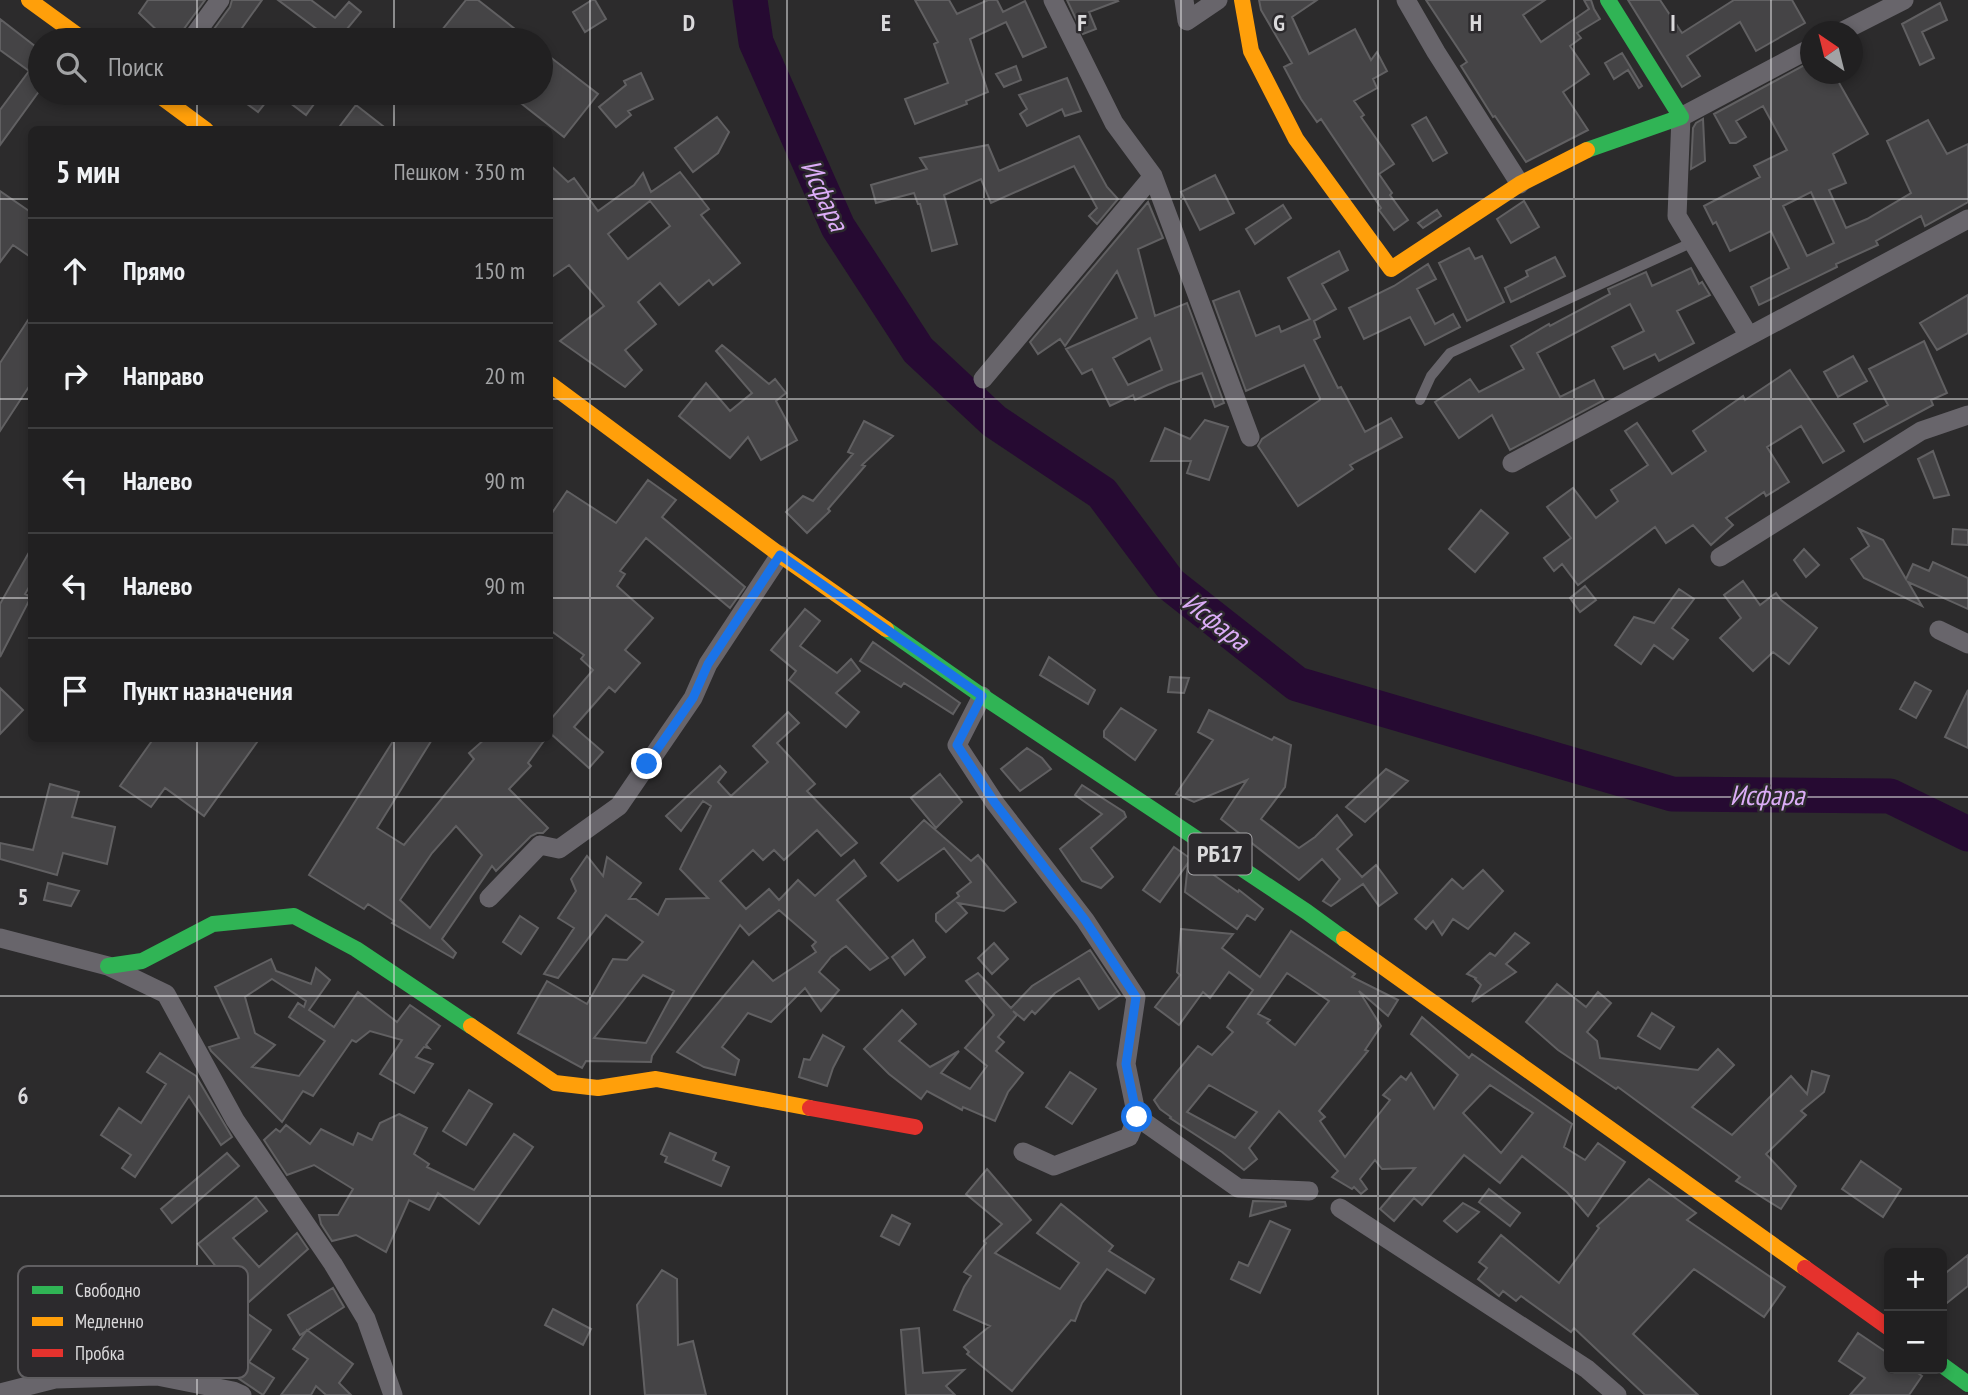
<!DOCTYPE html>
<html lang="ru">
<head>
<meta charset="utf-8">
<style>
	body { margin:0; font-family:"PT Sans Narrow",sans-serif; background:#2d2d2e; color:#f1f3f6 }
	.controls { position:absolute; right:21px; bottom:21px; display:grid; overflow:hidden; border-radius:10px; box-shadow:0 4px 10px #0003 }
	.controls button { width:63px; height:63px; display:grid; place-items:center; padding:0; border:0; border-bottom:2px solid #3e3e3f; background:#212021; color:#f1f3f6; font:35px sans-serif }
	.compass { position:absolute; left:1800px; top:21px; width:63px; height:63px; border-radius:50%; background:#212021; box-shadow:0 4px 10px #0003; rotate:325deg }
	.stop { position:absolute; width:21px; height:21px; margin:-16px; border:5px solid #1a73e8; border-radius:50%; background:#fff }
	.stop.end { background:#1a73e8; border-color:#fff; box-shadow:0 2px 7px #0008 }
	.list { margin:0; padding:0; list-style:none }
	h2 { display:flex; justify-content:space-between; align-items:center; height:91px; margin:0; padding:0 28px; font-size:30px }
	h2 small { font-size:23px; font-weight:400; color:#a2a3a5 }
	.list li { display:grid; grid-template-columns:46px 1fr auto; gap:21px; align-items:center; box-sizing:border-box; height:105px; padding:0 28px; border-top:2px solid #3e3e3f }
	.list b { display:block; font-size:26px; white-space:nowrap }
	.list em { font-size:23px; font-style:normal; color:#a2a3a5 }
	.icon { flex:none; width:38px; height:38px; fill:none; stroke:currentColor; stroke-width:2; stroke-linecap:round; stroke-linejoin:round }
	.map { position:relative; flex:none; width:1968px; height:1395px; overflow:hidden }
	.search { position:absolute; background:#212021; box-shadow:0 4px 10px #0003; left:28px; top:28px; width:525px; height:77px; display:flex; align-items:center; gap:18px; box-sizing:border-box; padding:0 24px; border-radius:38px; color:#a2a3a5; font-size:26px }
	.panel { position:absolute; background:#212021; box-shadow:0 4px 10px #0003; left:28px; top:126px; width:525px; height:616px; border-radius:10px }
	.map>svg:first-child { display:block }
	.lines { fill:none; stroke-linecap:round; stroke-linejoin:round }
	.river { stroke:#260a32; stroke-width:35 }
	.building { fill:#454446; stroke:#616062; stroke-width:2; fill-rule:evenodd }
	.lane { stroke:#68656b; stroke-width:10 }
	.street { stroke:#68656b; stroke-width:19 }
	.fast { stroke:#30b455; stroke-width:16 }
	.slow { stroke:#ff9f0a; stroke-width:16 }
	.jam { stroke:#e5322d; stroke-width:16 }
	.route { stroke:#1a73e8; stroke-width:9 }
	.grid { fill:none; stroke:#dbdadc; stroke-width:2; stroke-opacity:0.55 }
	.labels { text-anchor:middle; stroke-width:5; stroke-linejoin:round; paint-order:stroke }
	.shield { fill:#2c2a2d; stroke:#a6a5a8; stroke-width:2 }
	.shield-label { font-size:24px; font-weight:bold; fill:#dbdadc }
	.water-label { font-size:28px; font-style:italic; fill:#dcadf7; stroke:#2c2a2d }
	.key { fill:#2c2a2d; stroke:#615f62; stroke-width:2 }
	.key-label { font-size:19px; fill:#dbdadc }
	.grid-label { font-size:23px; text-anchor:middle; font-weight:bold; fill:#dbdadc; stroke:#2c2a2d; stroke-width:5; stroke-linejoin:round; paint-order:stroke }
</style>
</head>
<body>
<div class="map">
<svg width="1968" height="1395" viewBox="0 0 1968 1395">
	<rect width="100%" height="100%" fill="#2c2b2c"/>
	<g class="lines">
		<path class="river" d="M750,0L756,42L838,227L918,350L994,421L1102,493L1170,584L1297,684L1672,794L1890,796L1968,834"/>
	</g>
	<path class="building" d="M148,0H205L181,33L179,40H167L139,13Z
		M232,0H262L242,28L259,40H206L230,7Z
		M278,0H311L335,18L349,2L361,12L338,40H316L322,33Z
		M466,0H478L529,40H434Z
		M592,0H595L606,19L585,32L573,12Z
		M915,0H949L957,14L988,0H997L1003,12L1025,1L1046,47L1023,57L1006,22L970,39L988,92L966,101L967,104L915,124L905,99L948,83L934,44L938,42Z
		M1067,0H1117L1118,1L1089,12L1096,29L1083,34Z
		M1259,0H1317L1292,17L1309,54L1355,29L1371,60L1377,52L1387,71L1373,79L1377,88L1354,101L1364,115L1361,117L1394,164L1379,174L1392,193L1390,195L1408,220L1394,230L1379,210L1381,208L1321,119L1317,122L1301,99L1284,67L1292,63L1261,10Z
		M1426,0H1545L1523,15L1541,42L1589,9L1584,0H1591L1594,9L1600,19L1577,33L1581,38L1570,46L1589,74L1563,92L1588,130L1526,162L1495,116L1493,117L1461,66L1467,62Z
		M1628,0H1660L1682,33L1734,0H1792L1805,23L1756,51L1740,22L1687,56L1700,76L1682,87Z
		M1940,3L1947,20L1922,32L1934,58L1920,65L1902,24Z
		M0,19L40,50V90L0,145V110L29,71L0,50Z
		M541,50L598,94L564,137L508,93H541Z
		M1622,53L1642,86L1639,88L1628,70L1614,79L1605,63Z
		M1810,62V74H1834L1868,134L1833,154L1846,183L1829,190L1846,228L1867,219L1911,193L1887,141L1928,120L1947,154L1968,144V202L1925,226L1921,216L1876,241L1878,245L1836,264L1837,267L1759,305L1751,287L1789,268L1771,231L1730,251L1716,222L1713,224L1704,206L1760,177L1754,166L1787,150L1763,106L1736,121L1746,137L1736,143H1730L1714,114ZM1811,192L1834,243L1807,256L1783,206Z
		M1016,66L1021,80L1004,87L996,74Z
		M641,73L653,99L628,111L631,115L616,127L599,107L626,85L624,81Z
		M1067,78L1081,111L1065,116L1062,109L1027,126L1020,114L1027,109L1019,95Z
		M232,93H273L258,112Z
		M277,93H322L306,115Z
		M356,105L388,130H337Z
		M717,117L729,132L718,153L693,172L675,148Z
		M1426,117L1447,153L1433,161L1412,125Z
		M1703,119L1705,161L1691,169L1693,128L1696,123Z
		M1079,136L1107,187L1118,199L1097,224L1089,216L1097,208L1074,166L991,203L981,179L944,195L957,244L932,251L920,204H918L914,193L876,203L871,185L927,169L920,158L988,145L999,171Z
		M550,165L568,182L574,178L598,211L634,185L643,173L651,192L680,172L709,209L701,215L740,263L713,285L709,280L679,305L660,283L638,302L656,324L625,350L642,370L625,387L560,341L604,306L569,265L550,278ZM650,201L670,226L628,259L608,234Z
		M1215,175L1234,213L1200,230L1181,192Z
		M0,191L32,213V258L13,245L0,262Z
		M1524,201L1539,227L1511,243L1497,219Z
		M1148,202L1163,238L1138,249L1155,316L1187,303L1224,403L1215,407L1202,373L1168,385L1135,400L1133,395L1110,406L1092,369L1082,374L1066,349L1137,318L1117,271L1065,346L1060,339L1038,354L1030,342ZM1150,338L1162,370L1128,385L1113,358Z
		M1283,205L1291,218L1255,244L1246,229Z
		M1437,210L1441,216L1423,228L1418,223Z
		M1469,248L1475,259L1482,256L1504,302L1467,321L1439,263Z
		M1339,251L1348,270L1322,284L1336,309L1314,321L1320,337L1314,340L1338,388L1341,387L1365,432L1391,418L1402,437L1350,465L1353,469L1298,506L1258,446L1262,439L1320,400V398L1304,365L1246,391L1213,301L1239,291L1256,336L1279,326L1281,332L1310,319L1288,278Z
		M1555,257L1565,276L1511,302L1505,288L1528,276L1526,271Z
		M1428,264L1436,279L1417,289L1435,324L1453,314L1460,327L1425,345L1410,317L1364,339L1349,308L1394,286Z
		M1691,268L1699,284L1702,282L1710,295L1677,311L1694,343L1659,361L1655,354L1624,369L1612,347L1644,331L1630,304L1537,353L1560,397L1594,380L1604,400L1510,450L1492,415L1459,438L1435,402L1470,379L1479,392L1524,369L1511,346L1549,324L1550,326L1610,294L1608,289L1646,272L1652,286Z
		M1968,295V333L1937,350L1920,323Z
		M32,314V382L0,431V363Z
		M1924,341L1947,393L1931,400L1933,405L1864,442L1854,424L1888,405L1869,369Z
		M722,345L769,384L775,379L786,393L776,401L797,440L761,460L748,437L730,458L679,416L706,383L730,411L752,393L716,351Z
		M1853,356L1867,381L1838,397L1824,372Z
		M1790,370L1844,451L1823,463L1801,426L1767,447L1789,482L1766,496L1764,492L1726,518L1733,525L1711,545L1693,525L1666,543L1655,527L1578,585L1562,564L1554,571L1544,558L1571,538L1547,507L1573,488L1596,518L1618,501L1611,490L1648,465L1625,431L1637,423L1672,474L1706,451L1693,431L1743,396L1745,400Z
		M1205,420L1228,427L1209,480L1187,473L1191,461H1151L1165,428L1190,439Z
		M864,421L893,436L862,465L865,466L828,509L830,511L807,533L786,512L803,496L813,501L853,454L848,452Z
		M1933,451L1949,495L1934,498L1918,459Z
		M648,480L676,500L662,517L745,587L730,608L646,538L620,571L625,574L617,586L653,618L625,650L640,663L615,692L609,687L574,727L603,752L589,768L550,733V720L593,670L581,659L584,655L550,630V516L567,491L616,523Z
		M1481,510L1508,533L1475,572L1449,549Z
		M1859,529L1883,540L1906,579L1913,564L1929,571L1933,562L1968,578V609L1908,582L1922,606L1864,578L1851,559L1869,546Z
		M1953,529L1968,530V545L1952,544Z
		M32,547V582L25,594L31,597L0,657V604Z
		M1804,549L1819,565L1806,577L1794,560Z
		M1743,581L1760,605L1776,593L1781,600L1817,628L1789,664L1773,652L1753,671L1720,638L1741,618L1724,595Z
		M1585,586L1596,600L1580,612L1570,598Z
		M1679,589L1694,599L1672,628L1688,640L1673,659L1654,645L1641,664L1615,645L1634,617L1654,623Z
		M805,609L820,621L800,646L837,673L851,659L860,671L836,693L859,712L846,727L789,680L796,671L771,650Z
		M873,642L960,703L953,714L904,683L901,687L860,661Z
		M1049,657L1095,690L1088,704L1040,675Z
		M1170,677L1189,678L1184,693L1168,692Z
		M1915,682L1931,691L1916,718L1900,709Z
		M0,688L23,710L0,734Z
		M1968,690V748L1945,737Z
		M1121,708L1156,730L1135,760L1104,737V731Z
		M1209,710L1272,740L1274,737L1291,745L1285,787L1261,819L1299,848L1315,837L1337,815L1352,835L1337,849L1362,877L1376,865L1397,893L1379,906L1363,884L1331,906L1323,901L1340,879L1322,859L1299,880L1221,819L1247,780L1194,802L1176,794L1213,740L1198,732Z
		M788,712L799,723L777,743L815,784L807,791L857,843L841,856L817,830L784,860L774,850L763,860L753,850L720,881L746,909L769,889L779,900L798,880L815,896L854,860L866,876L837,900L888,958L870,970L846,946L831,957L819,972L839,990L821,1011L805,988L771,1022L748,1013L722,1047L739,1060L735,1075L704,1067L677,1052L753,961L773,981L816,952L812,946L816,942L779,910L749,935L740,925L652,1056L651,1062L586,1061L582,1068L518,1033L547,981L587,1004L613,959L627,960L643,942L606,915L558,978L544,974L574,928L558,918L576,891L571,879L587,856L603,876L607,857L641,883L629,899H636L658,915L666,899L708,898L680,869L711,806L703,801L681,831L666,816L720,766L726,772L718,782L731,796L768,762L753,746ZM643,975L674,991L646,1043L594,1038Z
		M154,738H260L204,816L165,788L151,807L120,786Z
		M395,738H433L377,828L404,845L474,759L469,753L486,738H546L528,763L531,766L509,789L548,828L543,833H537L531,836L496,871L492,866L442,939L456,953L453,958L392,923L394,921L368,904L364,909L309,875ZM456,826L482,855L430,928L400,900L432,853Z
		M1027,748L1042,758L1051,769L1020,791L1001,769Z
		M1386,769L1408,781L1365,822L1346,807Z
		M940,774L962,802L936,828L911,798Z
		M50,784L79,792L72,817L115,827L107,864L63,853L57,875L0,859V843L33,850Z
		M1082,785L1124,812L1126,817L1091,848L1113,877L1101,888L1082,881L1060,849L1102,814L1075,795Z
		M924,820L971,861L978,855L1016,902L1004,911L958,903L967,913L946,932L936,921V914L959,896L957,893L971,882L944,848L898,881L881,863Z
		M1174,847L1238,892L1239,890L1263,909L1255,920L1247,915L1237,929L1185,892L1188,863L1160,902L1143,890Z
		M1483,870L1503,891L1468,929L1453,919L1442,935L1433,921L1426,929L1415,919L1452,879L1463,889Z
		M48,883L79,891L71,906L44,900Z
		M520,916L538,928L521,954L503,942Z
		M1181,929L1233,934L1222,948L1260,977L1291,931L1355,974L1352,977L1398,1000L1388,1016L1359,991L1381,1026L1365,1050L1368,1051L1319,1111L1325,1117L1320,1121L1345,1157L1390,1100L1383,1095L1401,1076L1406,1080L1411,1073L1434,1109L1458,1075L1411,1034L1422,1017L1469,1058L1472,1054L1572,1124L1564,1147L1585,1160L1598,1143L1625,1162L1588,1216L1567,1192L1522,1156L1500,1183L1464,1155L1422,1205L1414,1198L1394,1221L1380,1209L1415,1168L1382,1169L1375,1160L1360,1179L1367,1189L1361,1194L1354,1187L1352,1189L1332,1177L1338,1171L1279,1111L1249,1148L1257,1159L1244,1170L1222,1152L1170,1118L1171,1117L1160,1109L1154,1100L1198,1046L1212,1055L1233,1032L1227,1027L1253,990L1229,972L1210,998L1203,992L1179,1025L1155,1007L1180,975L1177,972ZM1287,973L1329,1001L1295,1045L1267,1023L1270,1020L1258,1014ZM1209,1085L1257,1112L1235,1138L1187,1112ZM1490,1085L1533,1113L1501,1153L1463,1113Z
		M1515,933L1529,943L1506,964L1516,972L1472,1002L1481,985L1475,979L1476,978L1467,974L1490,953L1495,956Z
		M913,940L925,957L905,975L892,957Z
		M994,943L1008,959L992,974L978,958Z
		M1090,950L1120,995L1099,1009L1079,978L1055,993L1035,1014L1032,1011L1024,1020L1013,1011L1017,1015L998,1037L1004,1042L996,1051L1023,1073L1008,1092L995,1121L963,1107L962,1110L927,1091L921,1099L889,1074L864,1049L902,1010L916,1024L899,1041L930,1067L959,1051L941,1073L970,1089L987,1066L965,1048L994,1015L966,981L978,973L1011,1008L1032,986Z
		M271,959L276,971L311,984L316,968L330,980L309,1010L334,1027L358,992L397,1022L410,1005L440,1026L426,1045L429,1048L424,1047L416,1057L433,1064L414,1093L380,1074L402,1040L370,1031L356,1042L352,1040L313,1096L303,1091L282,1122L211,1051L209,1047L239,1038L215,987ZM272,979L306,1001L304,1007L298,1003L289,1017L325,1041L299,1076L252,1067L275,1045L255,1033L245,997Z
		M1557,984L1586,1007L1598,992L1611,1003L1587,1032L1597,1041L1600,1058L1698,1070L1718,1049L1734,1065L1692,1107L1732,1135L1791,1076L1807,1094L1812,1071L1829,1076L1824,1092L1801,1111L1806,1115L1766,1154L1796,1186L1781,1209L1736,1181L1740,1177L1618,1087L1616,1089L1558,1050L1526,1022Z
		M1652,1013L1674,1027L1660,1049L1638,1036Z
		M823,1035L844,1047L833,1068L827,1086L799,1077L804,1059L810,1060Z
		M160,1053L196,1076L232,1137L221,1145L189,1096L135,1177L122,1168L131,1155L101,1135L119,1108L141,1123L166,1084L147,1072Z
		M1070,1072L1096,1089L1072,1124L1046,1107Z
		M469,1090L492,1104L466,1145L443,1131Z
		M399,1114L427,1128L414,1154L429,1164L427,1167L474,1190L514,1134L533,1147L479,1224L438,1193L429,1210L409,1200L386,1252L356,1235L332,1241L321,1224L319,1215H338L353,1189L314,1165L287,1175L264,1140L276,1129L280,1132L286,1125L310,1144L321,1129L353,1145L358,1133L372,1140L380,1123Z
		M670,1133L716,1153L713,1160L729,1167L721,1186L665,1162L667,1157L661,1154Z
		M227,1153L239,1166L172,1223L161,1209Z
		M1861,1161L1901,1189L1883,1217L1842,1189Z
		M987,1169L1031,1220L995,1253L1060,1289L1079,1263L1037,1233L1061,1204L1113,1246L1109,1251L1154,1279L1145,1293L1107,1269L1082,1303L1075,1321L1071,1320L1012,1391L967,1354L969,1352L964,1347L990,1326L954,1310L964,1287L971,1276L964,1272L986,1243L984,1241L1002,1224L966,1194Z
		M1649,1179L1696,1213L1687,1220L1785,1287L1764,1317L1694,1269L1633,1334L1698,1395H1645L1574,1328L1571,1332L1521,1296L1516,1301L1503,1291L1499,1296L1478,1279L1487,1268L1479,1262L1501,1235L1559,1283L1599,1228L1597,1226Z
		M1489,1189L1520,1213L1510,1226L1479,1202Z
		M256,1197L267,1211L233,1238L259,1267L297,1233L308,1249L241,1309L271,1330L249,1362L274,1378L263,1395L217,1364L225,1353L202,1337L227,1300L213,1287L225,1278L198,1244Z
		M1253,1201L1285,1202L1286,1206L1250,1216Z
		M1463,1203L1479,1212L1457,1232L1444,1221Z
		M892,1215L910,1224L899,1245L881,1236Z
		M1270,1221L1290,1230L1260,1293L1231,1279L1239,1262L1248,1266Z
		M1968,1255V1286L1942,1307V1276Z
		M662,1270L677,1279L678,1345L693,1341L706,1395H645L637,1305Z
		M333,1288L344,1307L300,1335L288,1315Z
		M553,1309L591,1329L583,1345L545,1325Z
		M919,1328L923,1373L964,1370L946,1386L955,1395H906L901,1330Z
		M307,1330L353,1364L339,1383L351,1395H326L316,1386L311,1395H281L308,1359L293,1349Z
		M1858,1333L1889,1354V1369H1912L1922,1376L1909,1395H1850L1865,1378L1839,1361Z"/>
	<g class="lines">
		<path class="lane" d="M1420,400L1431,376L1450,353L1693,242"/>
		<path class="street" d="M1053,0L1114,123L1153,176L1250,437
			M1184,0L1187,21L1218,0
			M1406,0L1436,52L1520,184
			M1841,32L1904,0
			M191,40L220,0
			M1749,336L1677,216L1681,117L1811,48
			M983,379L1153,176
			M1512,463L1968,219
			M1720,557L1921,431L1968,415
			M1939,630L1968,644
			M982,696L957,745L995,803L1085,920L1136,997L1126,1064L1137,1117L1238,1188L1309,1191
			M489,898L540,845L559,849L619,806L693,698L708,664L780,555
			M0,938L108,966L166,994L235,1120L333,1264L366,1319L393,1395
			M1023,1152L1054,1166L1129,1137L1137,1117
			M1340,1208L1587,1369L1617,1395
			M0,1393L55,1379L157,1376L233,1391L242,1395"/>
		<path class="fast" d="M1587,150L1681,117L1608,0
			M886,629L982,696L1307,912L1344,939
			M108,966L142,961L213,924L294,916L356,949L471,1026
			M1942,1365L1968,1384"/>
		<path class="slow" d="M29,0L84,40
			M1242,0L1251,51L1296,139L1391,269L1520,184L1587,150
			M156,93L206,130
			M550,384L780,555L886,629
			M1344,939L1805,1268
			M471,1026L555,1083L598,1088L656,1079L810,1108"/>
		<path class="jam" d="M810,1108L915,1127
			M1805,1268L1889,1328"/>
	</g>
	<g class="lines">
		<path class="route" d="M647,764L693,698L708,664L780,555L982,696L957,745L995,803L1085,920L1136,997L1126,1064L1137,1117"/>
	</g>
	<path class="grid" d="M197,0V40M394,0V40M590,0V1395M787,0V1395M984,0V1395M1181,0V1395M1378,0V1395M1574,0V1395M1771,0V1395M197,93V130M394,93V130M0,199H32M550,199H1968M0,399H32M550,399H1968M0,598H32M550,598H1968M197,738V1395M394,738V1395M0,797H1968M0,996H1968M0,1196H1968"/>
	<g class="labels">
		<rect class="shield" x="1188.5" y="833.5" width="63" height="41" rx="5"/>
		<g class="shield-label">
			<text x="1220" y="862">РБ17</text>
		</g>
		<g class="water-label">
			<text transform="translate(825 195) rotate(65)" y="10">Исфара</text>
			<text transform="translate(1216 621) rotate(38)" y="10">Исфара</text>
			<text x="1767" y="805">Исфара</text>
		</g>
	</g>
	<rect x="18" y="1266" width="230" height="112" rx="10" class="key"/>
	<rect x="32" y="1286" width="31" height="8" fill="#30b455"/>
	<rect x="32" y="1317" width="31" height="9" fill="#ff9f0a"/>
	<rect x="32" y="1349" width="31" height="8" fill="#e5322d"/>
	<g class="key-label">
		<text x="75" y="1297">Свободно</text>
		<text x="75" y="1328">Медленно</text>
		<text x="75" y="1360">Пробка</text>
	</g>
	<g class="grid-label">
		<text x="689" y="31">D</text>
		<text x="886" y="31">E</text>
		<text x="1082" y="31">F</text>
		<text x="1279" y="31">G</text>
		<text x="1476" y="31">H</text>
		<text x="1673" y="31">I</text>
		<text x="23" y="905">5</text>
		<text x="23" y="1104">6</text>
	</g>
</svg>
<div class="controls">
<button>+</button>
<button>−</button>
</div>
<svg class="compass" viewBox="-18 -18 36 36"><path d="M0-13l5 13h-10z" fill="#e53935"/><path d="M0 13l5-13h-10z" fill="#a2a3a5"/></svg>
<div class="stop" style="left:1137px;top:1117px"></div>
<div class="stop end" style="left:647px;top:764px"></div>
<div class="search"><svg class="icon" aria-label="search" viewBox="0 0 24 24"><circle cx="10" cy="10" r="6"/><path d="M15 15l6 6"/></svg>Поиск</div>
<section class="panel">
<h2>5 мин<small>Пешком · 350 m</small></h2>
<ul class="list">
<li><svg class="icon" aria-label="ahead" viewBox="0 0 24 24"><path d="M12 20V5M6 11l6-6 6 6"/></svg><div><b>Прямо</b></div><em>150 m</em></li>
<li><svg class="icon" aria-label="right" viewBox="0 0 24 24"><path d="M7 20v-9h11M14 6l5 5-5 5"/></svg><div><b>Направо</b></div><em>20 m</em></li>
<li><svg class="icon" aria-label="left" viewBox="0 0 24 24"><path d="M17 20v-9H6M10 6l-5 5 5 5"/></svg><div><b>Налево</b></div><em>90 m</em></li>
<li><svg class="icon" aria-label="left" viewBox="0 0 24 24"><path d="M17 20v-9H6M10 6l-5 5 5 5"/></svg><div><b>Налево</b></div><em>90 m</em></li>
<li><svg class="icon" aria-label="arrive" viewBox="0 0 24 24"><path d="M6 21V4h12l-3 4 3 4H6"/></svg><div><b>Пункт назначения</b></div></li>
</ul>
</section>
</div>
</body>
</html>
